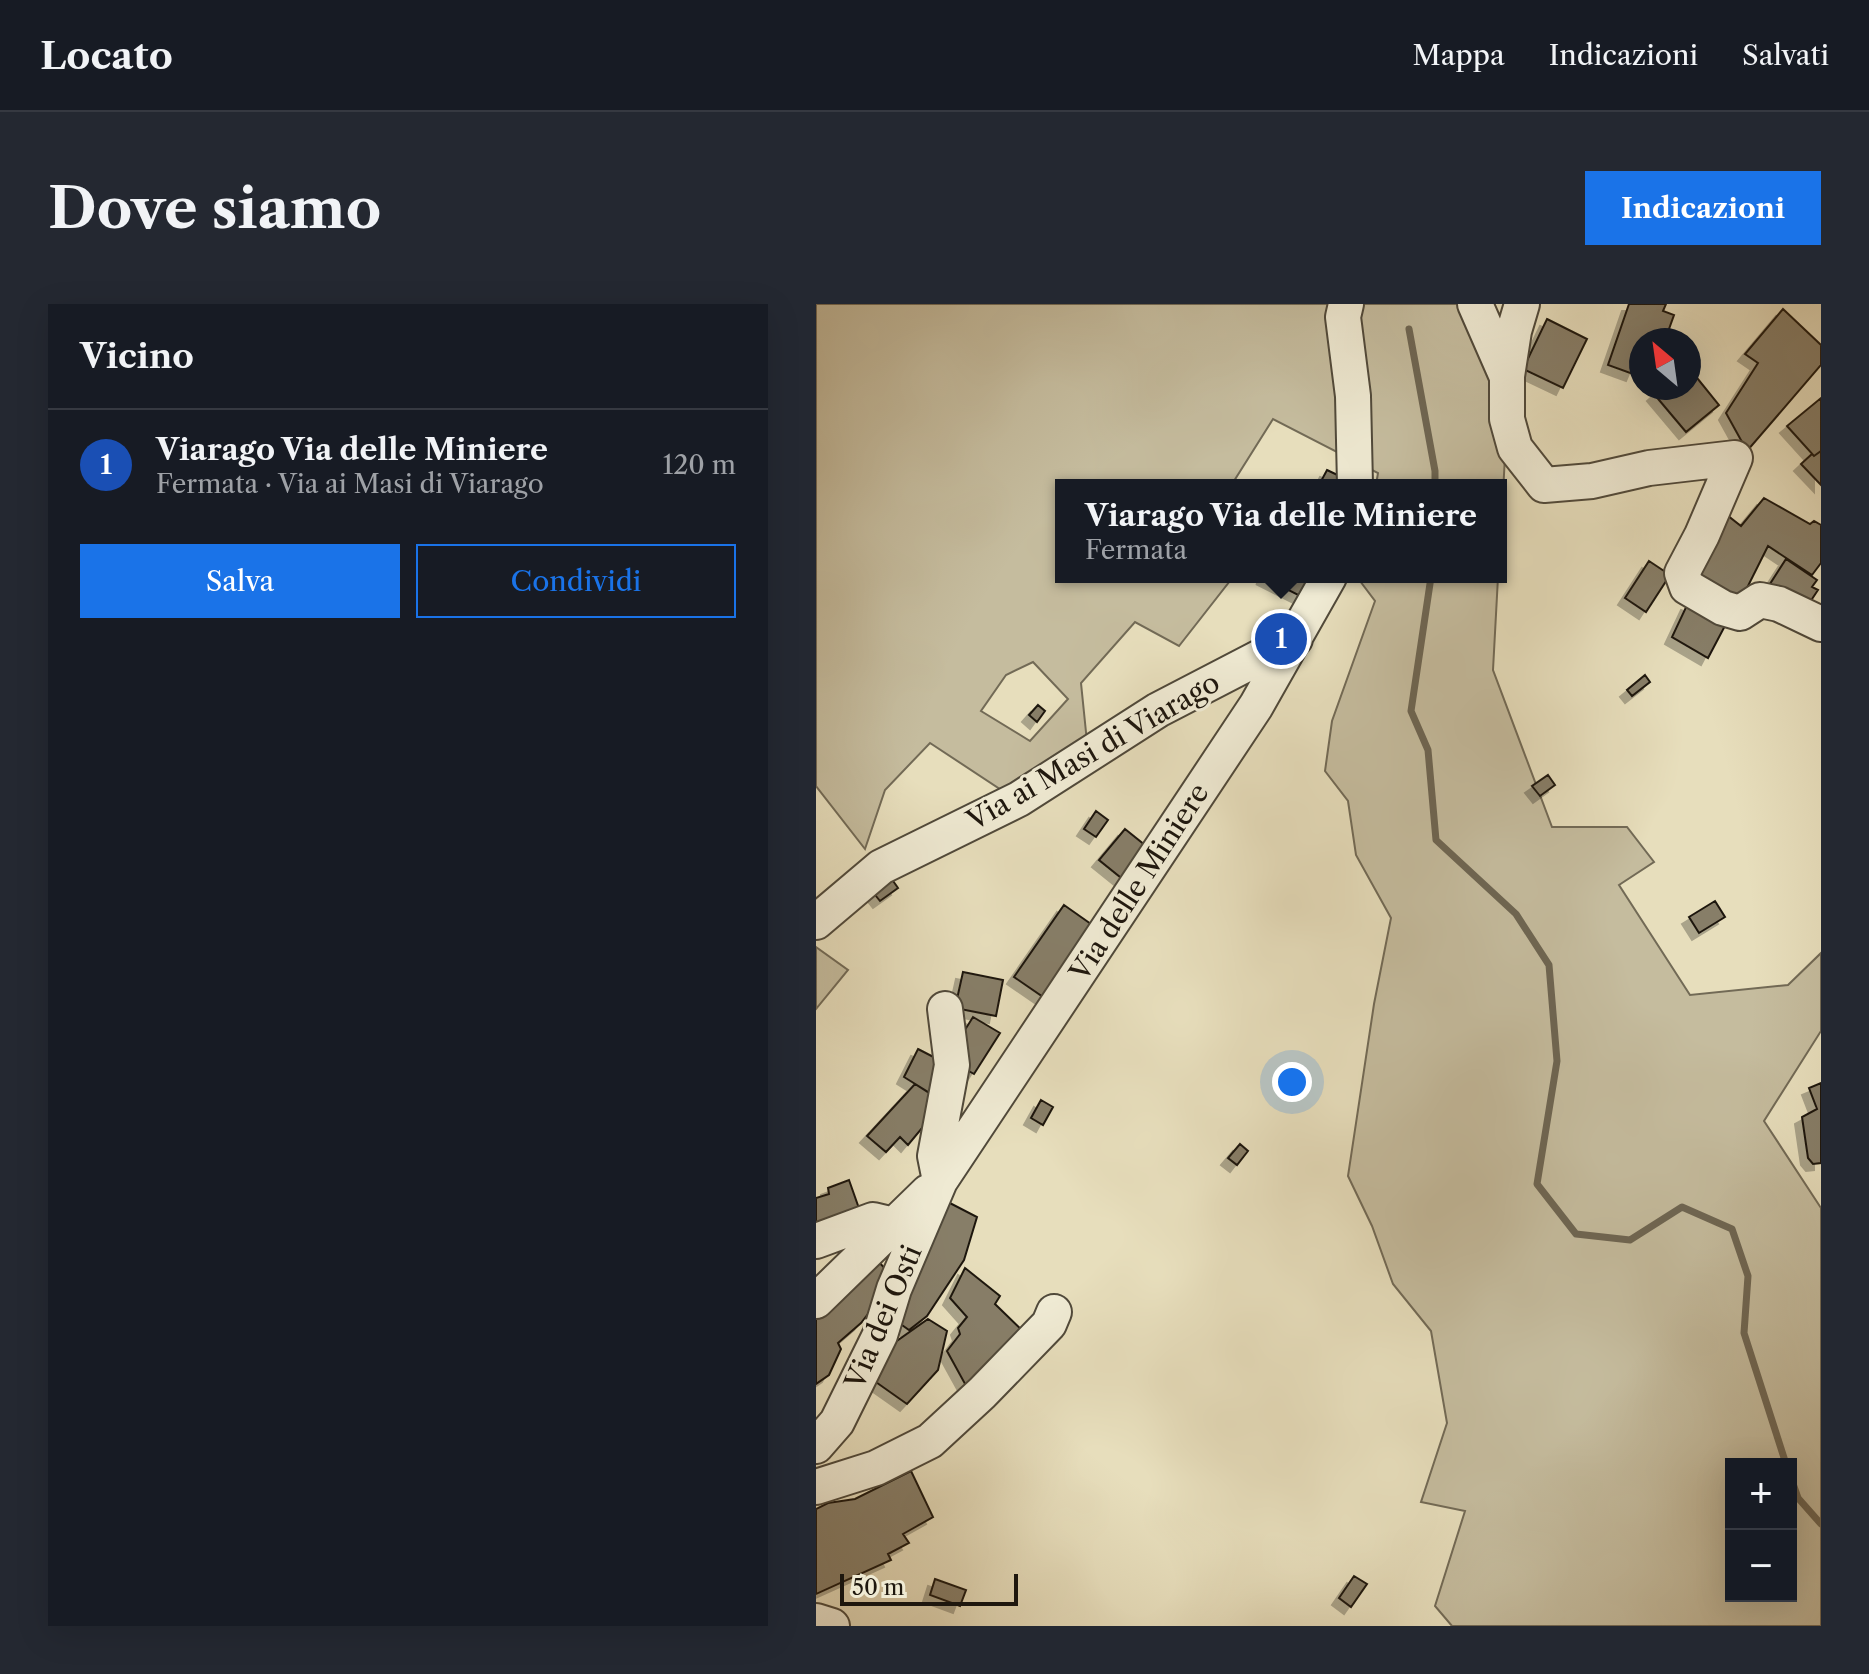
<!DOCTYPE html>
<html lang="it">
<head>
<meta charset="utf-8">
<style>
	body { margin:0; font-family:"Libre Caslon Text",serif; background:#242831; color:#f1f3f6 }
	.controls { position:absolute; right:24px; bottom:24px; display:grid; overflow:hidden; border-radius:0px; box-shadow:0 8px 32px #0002 }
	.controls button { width:72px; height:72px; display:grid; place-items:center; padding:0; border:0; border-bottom:2px solid #363941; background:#171b24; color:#f1f3f6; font:40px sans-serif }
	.compass { position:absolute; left:813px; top:24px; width:72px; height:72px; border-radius:50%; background:#171b24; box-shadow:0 8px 32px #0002; rotate:331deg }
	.scale { position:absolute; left:24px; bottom:20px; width:178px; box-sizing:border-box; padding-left:8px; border:4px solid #1e170e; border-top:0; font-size:22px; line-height:28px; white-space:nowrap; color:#1e170e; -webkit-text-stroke:6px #efead3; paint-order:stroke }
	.you { position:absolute; left:476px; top:778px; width:28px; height:28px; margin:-20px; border:6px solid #fff; border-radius:50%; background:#1a73e8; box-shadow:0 0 0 12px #1a73e833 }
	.badge { display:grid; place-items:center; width:52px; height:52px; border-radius:50%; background:#1a73e8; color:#fff; font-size:26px; font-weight:700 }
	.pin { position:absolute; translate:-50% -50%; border:4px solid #fff; box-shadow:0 2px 8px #0006 }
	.popup { position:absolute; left:239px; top:175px; width:452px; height:104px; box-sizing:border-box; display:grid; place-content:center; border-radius:0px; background:#171b24; filter:drop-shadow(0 2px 6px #0005); font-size:26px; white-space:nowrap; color:#9ea1a6 }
	.popup b { font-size:30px; color:#f1f3f6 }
	.popup::after { content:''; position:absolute; left:50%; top:100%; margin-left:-16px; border:16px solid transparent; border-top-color:#171b24 }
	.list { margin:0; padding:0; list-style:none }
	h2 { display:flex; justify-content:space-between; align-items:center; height:104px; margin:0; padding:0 32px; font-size:34px }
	h2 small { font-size:26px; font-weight:400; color:#9ea1a6 }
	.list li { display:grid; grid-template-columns:52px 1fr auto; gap:24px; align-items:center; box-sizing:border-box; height:112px; padding:0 32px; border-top:2px solid #363941 }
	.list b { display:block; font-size:30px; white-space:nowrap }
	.list p { margin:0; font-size:26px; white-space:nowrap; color:#9ea1a6 }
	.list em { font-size:26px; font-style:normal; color:#9ea1a6 }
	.actions { display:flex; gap:16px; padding:24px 32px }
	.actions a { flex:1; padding:18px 0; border:2px solid #1a73e8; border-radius:0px; text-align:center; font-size:28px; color:#1a73e8 }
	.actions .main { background:#1a73e8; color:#fff }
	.map { position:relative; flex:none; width:1005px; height:1322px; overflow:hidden; border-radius:0px }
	header { display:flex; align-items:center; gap:48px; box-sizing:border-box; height:112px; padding:0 40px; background:#171b24; border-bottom:2px solid #363941 }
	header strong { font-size:38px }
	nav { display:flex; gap:44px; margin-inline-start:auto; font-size:28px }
	.intro { display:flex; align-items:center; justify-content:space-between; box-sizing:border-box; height:192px; padding:0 48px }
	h1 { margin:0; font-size:56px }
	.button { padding:20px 36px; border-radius:0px; background:#1a73e8; color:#fff; font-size:28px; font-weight:700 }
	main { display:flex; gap:48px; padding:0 48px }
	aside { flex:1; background:#171b24; border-radius:0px; box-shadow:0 8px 32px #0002 }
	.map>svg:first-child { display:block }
	.green { fill:#c5bc9e; stroke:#726a56; stroke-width:2; fill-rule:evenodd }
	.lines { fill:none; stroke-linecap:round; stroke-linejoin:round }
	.stream { stroke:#6e6653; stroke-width:7 }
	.building { fill:#877e68; stroke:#1e170e; stroke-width:2; filter:url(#shadow) }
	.minor-casing { stroke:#50493a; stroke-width:38 }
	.minor { stroke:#efead3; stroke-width:34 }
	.labels { text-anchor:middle; stroke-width:6; stroke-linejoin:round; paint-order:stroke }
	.street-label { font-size:28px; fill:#1e170e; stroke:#efead3 }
</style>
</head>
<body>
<header>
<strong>Locato</strong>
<nav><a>Mappa</a><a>Indicazioni</a><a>Salvati</a></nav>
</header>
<div class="intro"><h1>Dove siamo</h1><a class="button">Indicazioni</a></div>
<main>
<aside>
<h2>Vicino<small></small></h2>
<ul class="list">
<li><span class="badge" style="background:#1a4fb4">1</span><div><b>Viarago Via delle Miniere</b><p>Fermata · Via ai Masi di Viarago</p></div><em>120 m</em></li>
</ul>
<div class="actions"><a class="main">Salva</a><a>Condividi</a></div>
</aside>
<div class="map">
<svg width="1005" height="1322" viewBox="0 0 1005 1322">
	<defs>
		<filter id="shadow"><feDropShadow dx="-7" dy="7" stdDeviation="0" flood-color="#0004"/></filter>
	</defs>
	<rect width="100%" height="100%" fill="#e7debc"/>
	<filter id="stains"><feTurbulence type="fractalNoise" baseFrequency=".0025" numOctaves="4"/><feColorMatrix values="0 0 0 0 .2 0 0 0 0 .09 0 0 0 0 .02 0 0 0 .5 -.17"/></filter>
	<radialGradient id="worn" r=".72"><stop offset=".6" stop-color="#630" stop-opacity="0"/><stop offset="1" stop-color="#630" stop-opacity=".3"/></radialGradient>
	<path class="green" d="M0,0H646L691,115L685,226V181H560L562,169L457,115L418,177L421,181H245V273H417L363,342L319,318L265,379L271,438L196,493L114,439L69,486L49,545L0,482ZM217,358L252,395L214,437L165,407L190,371Z
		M541,273H682L677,366L736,523H811L838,558L803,581L874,691L972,681L1005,649V727L948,817L1005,904V1322H636L619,1302L649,1207L605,1198L631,1119L615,1027L577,980L556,922L532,872L558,700L575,614L540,551L532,497L509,467L516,417L559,297ZM915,1160H975V1292H915Z
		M0,643L32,666L0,705Z"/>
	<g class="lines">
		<path class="stream" d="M593,25L619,167V181
			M615,273L595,407L612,446L620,536L700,610L733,661L741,757L721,880L760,930L814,936L866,903L916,925L932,972L928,1029L970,1160
			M975,1174L982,1194L1005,1220"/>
	</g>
	<path class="building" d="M813,0H850L847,7L858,11L849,36H825V59L822,58L817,70L792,61Z
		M967,5L1005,41V61L931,147L910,109L942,59L929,50Z
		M731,15L771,35L747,84L707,65Z
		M873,64L903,101L870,128L838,90L845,84H873Z
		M1005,94V147L998,152L971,122Z
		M1005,147V181L985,160L996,150L998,152Z
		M511,166L532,176L530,181H503Z
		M948,194L994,220L998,217L1005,221V259L996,271L952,242L920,306L876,283L902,204L925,222Z
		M970,255L1001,276L996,283L1002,286L988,307L952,283Z
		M833,257L854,271L830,308L809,294Z
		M447,273H502L490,295Z
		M872,299L911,318L892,354L856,333Z
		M829,371L834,378L816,392L811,386Z
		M222,401L229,407L221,418L213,411Z
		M732,471L739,481L724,492L716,482Z
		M280,507L292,516L280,533L268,525Z
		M309,525L335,546L309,577L283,556Z
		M75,574L82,584L64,597L56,587Z
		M899,597L909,613L883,629L873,613Z
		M248,601L282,625L233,697L198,673Z
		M147,668L187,676L180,712L139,704Z
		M157,713L184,729L158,770L137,758V745Z
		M102,745L133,761L117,791L88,773Z
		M1005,779V859L997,860L992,854L986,813L1001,805L993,784Z
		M99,780L124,796L116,812L92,841L84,833L70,848L51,832Z
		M225,796L237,803L227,821L215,814Z
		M424,840L432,847L421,861L412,854Z
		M33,876L46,913L0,930V894L13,890L12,884Z
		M128,896L161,913L148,956L111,1012L93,1026L76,1014Z
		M57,952L79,975L45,1019L22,1039L25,1045L13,1071L0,1080V1006Z
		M149,964L184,992L179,1000L213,1033L154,1089L131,1047L144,1030L142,1024L151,1013L134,994Z
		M112,1015L131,1027L122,1066L91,1100L57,1076L78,1039Z
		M95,1167L117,1213L87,1230L93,1239L72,1250L75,1256L0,1290V1205L12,1199L39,1195Z
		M538,1272L551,1280L535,1303L523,1294Z
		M119,1275L150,1286L144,1302L114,1291Z"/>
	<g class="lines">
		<g class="minor-casing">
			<path id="minor" d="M530,0L527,13L537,92L539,181
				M659,0L691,73V115L699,144L728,181L776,177L833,164L919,154L886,231L866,269L871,283L907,304L924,309L944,296L963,300L1005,320
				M691,72L698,27L706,0
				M0,618L65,563L203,495L342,406L479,335
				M124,877L119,852L136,761L129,705
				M0,937L57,916L78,921
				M0,997L112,888
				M0,1142L21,1118L64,1031L78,985L124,877L440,402L513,273
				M0,1183L60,1164L114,1137L166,1089L233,1020L238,1008
				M0,1317L16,1322"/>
		</g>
		<use href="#minor" class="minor"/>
	</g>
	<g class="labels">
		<g class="street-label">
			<text transform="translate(277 447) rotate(-30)" y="10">Via ai Masi di Viarago</text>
			<text transform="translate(323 578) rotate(-57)" y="10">Via delle Miniere</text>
			<text transform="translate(67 1013) rotate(-67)" y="10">Via dei Osti</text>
		</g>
	</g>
	<rect width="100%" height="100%" filter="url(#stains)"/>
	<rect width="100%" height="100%" fill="url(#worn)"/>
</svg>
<div class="controls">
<button>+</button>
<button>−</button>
</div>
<svg class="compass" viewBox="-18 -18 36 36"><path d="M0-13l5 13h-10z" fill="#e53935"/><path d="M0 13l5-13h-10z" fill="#9ea1a6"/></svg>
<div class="scale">50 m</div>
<div class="you"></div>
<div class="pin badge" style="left:465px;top:335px;background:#1a4fb4">1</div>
<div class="popup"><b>Viarago Via delle Miniere</b>Fermata</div>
</div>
</main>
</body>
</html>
